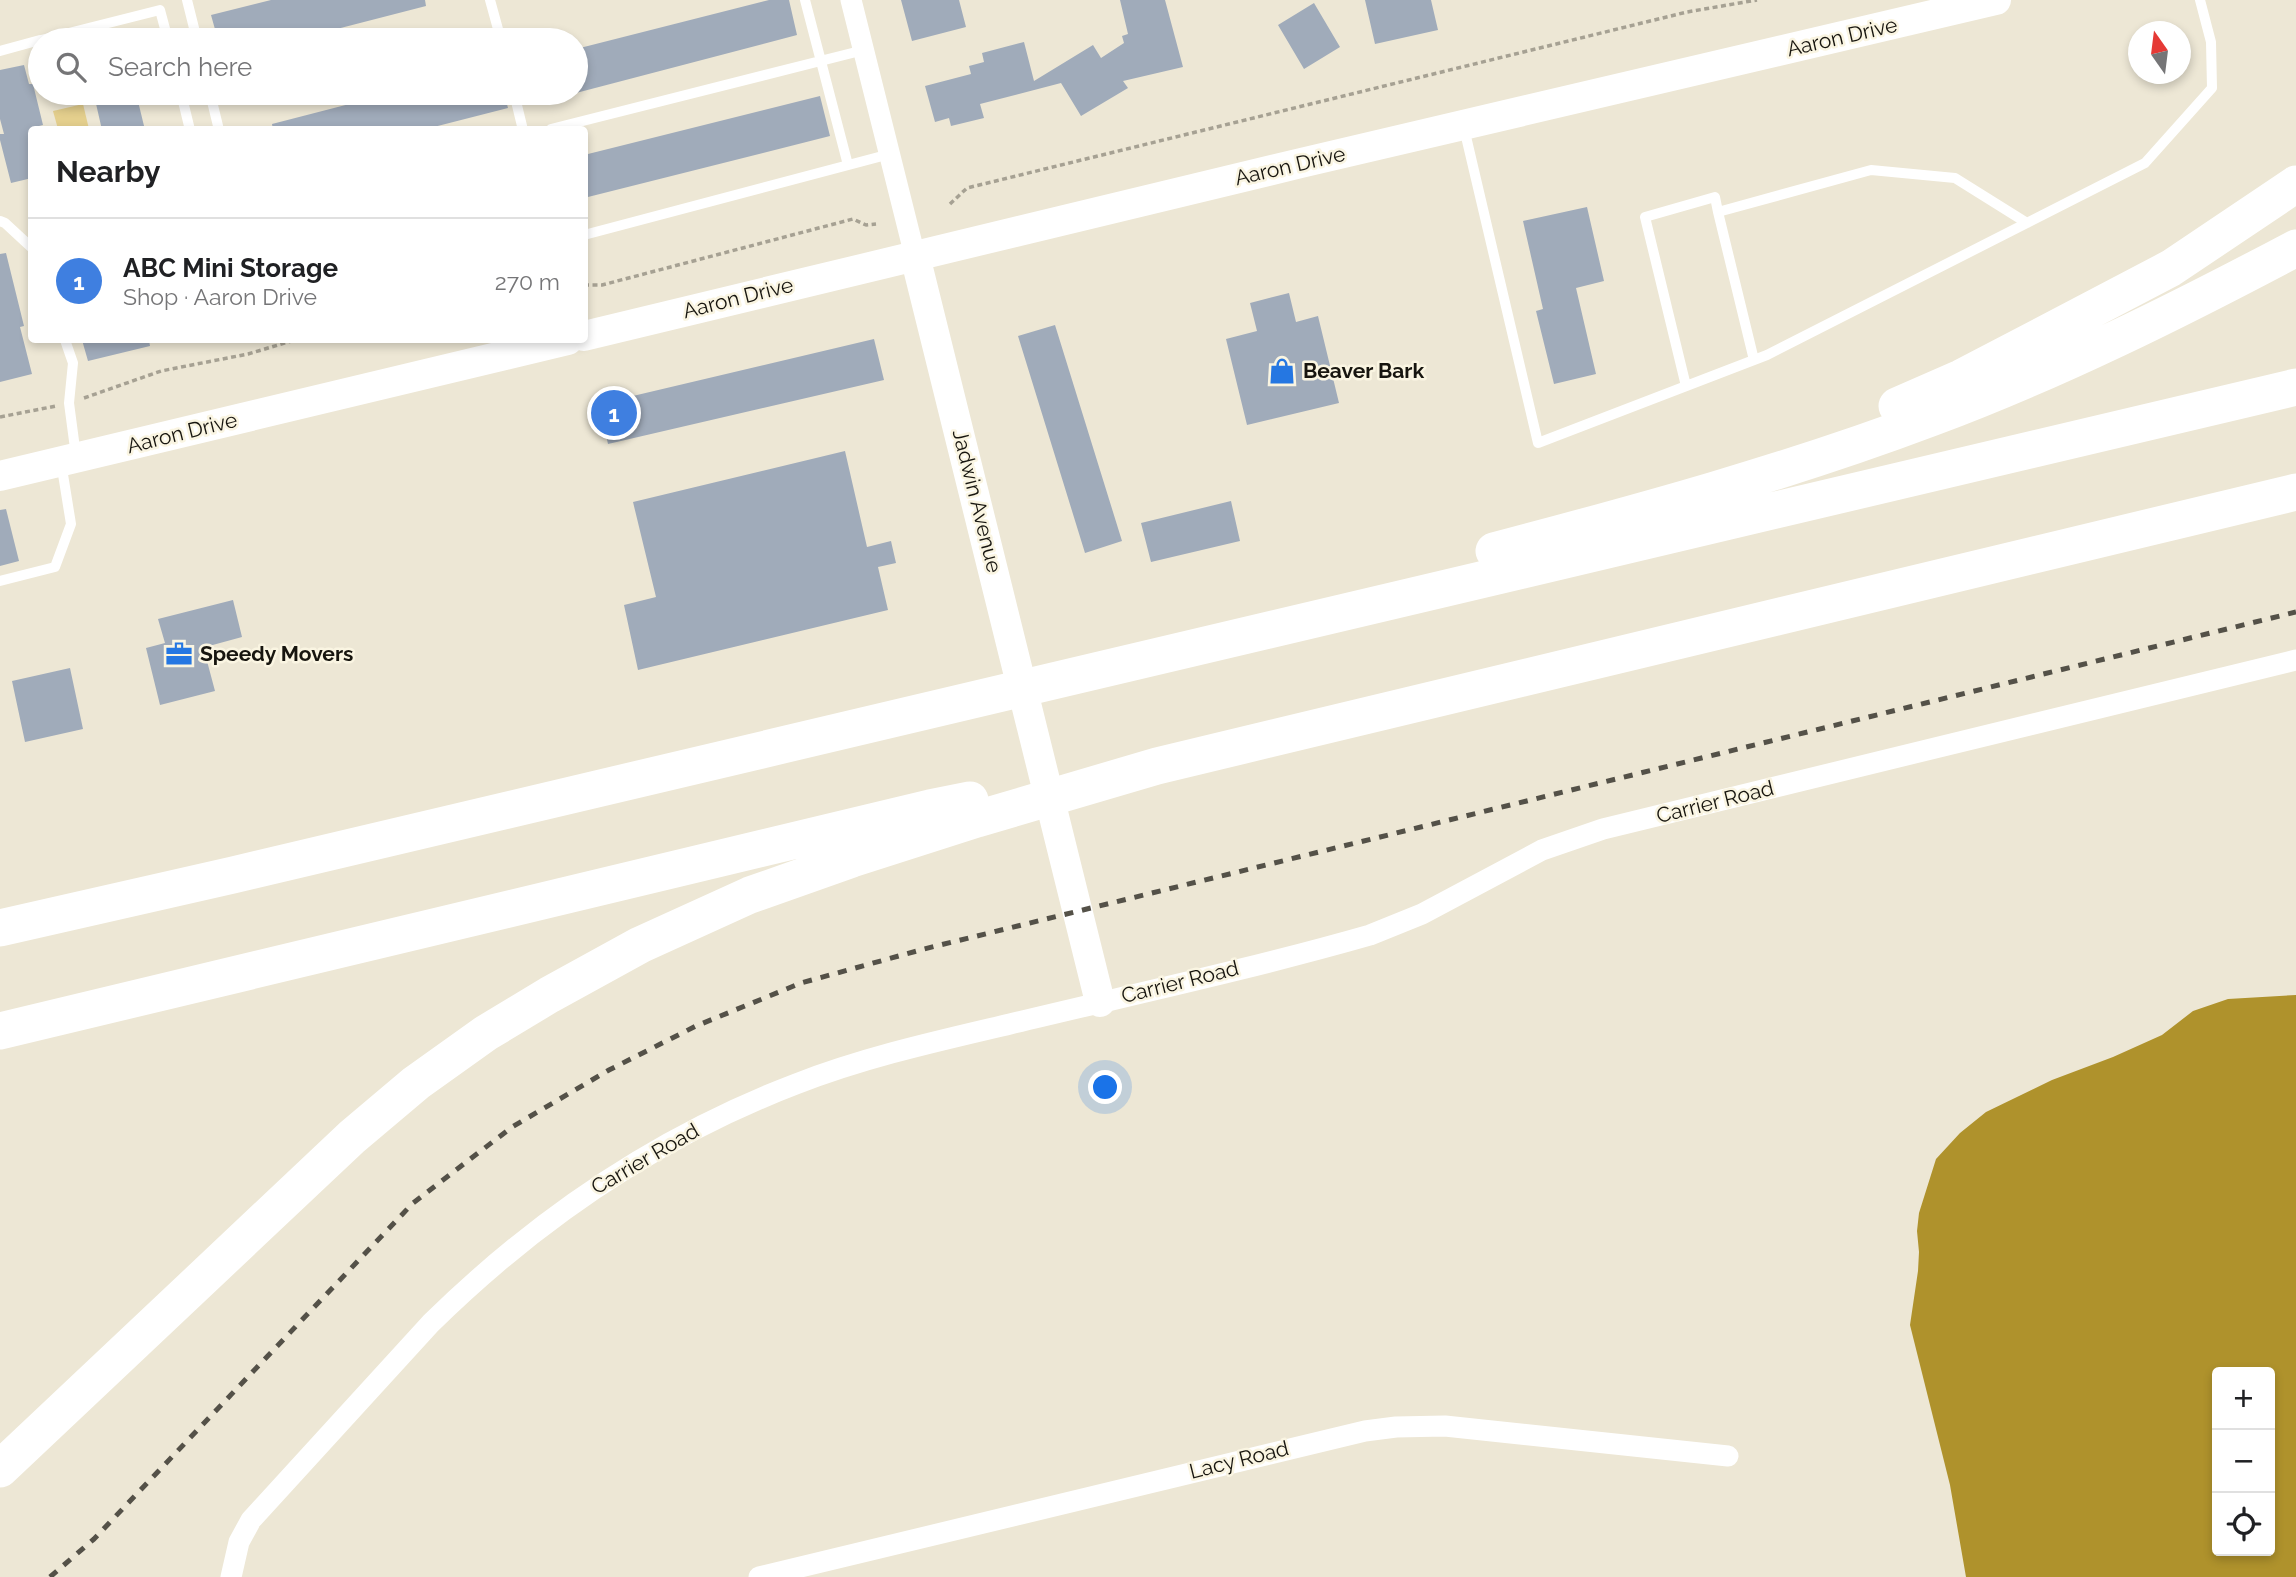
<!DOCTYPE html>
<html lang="en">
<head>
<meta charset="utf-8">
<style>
	body { margin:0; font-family:Raleway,sans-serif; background:#f6f6f6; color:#202124 }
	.controls { position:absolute; right:21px; bottom:21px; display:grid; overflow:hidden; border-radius:7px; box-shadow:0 4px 10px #0003 }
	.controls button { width:63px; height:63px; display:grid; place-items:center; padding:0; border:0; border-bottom:2px solid #e0e0e0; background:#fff; color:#202124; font:35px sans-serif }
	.compass { position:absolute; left:2128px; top:21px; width:63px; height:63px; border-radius:50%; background:#fff; box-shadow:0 4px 10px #0003; rotate:346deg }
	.you { position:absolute; left:1106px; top:1088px; width:24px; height:24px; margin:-18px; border:5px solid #fff; border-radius:50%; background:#1a73e8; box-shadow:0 0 0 10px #1a73e833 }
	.badge { display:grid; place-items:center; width:46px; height:46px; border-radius:50%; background:#ea580c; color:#fff; font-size:23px; font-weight:700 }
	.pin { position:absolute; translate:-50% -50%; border:4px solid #fff; box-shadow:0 2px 7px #0006 }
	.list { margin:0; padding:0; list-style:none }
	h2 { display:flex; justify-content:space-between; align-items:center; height:91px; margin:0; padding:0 28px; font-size:30px }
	h2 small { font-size:23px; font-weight:400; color:#757577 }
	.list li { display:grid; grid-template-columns:46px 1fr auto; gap:21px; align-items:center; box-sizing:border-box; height:126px; padding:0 28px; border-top:2px solid #e0e0e0 }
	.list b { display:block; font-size:26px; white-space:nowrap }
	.list p { margin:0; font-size:23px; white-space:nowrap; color:#757577 }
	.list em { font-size:23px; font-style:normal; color:#757577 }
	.icon { flex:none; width:38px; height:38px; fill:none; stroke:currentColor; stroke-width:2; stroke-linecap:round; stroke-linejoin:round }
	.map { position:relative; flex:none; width:2296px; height:1577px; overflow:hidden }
	.search { position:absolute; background:#fff; box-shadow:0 4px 10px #0003; left:28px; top:28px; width:560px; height:77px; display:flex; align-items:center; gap:18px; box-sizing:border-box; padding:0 24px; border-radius:38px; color:#757577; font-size:26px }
	.panel { position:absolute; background:#fff; box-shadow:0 4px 10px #0003; left:28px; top:126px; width:560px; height:217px; border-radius:7px }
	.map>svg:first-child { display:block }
	.green { fill:#e4cf8d }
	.water { fill:#af922c; fill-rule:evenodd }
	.building { fill:#a0abba }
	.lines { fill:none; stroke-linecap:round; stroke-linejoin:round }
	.path { stroke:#a6a193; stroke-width:3.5; stroke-dasharray:5 3.5; stroke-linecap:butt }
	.lane { stroke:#fff; stroke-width:10 }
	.street { stroke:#fff; stroke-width:21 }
	.secondary { stroke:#fff; stroke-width:30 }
	.highway { stroke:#fff; stroke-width:37 }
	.rail { stroke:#545148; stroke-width:5; stroke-dasharray:9 9; stroke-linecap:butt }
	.labels { text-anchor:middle; stroke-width:5; stroke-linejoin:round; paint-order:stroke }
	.street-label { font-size:21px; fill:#17150f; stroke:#faf5e2 }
	.poi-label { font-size:21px; font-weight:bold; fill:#17150f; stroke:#faf5e2; text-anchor:start }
</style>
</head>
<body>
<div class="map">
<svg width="2296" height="1577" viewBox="0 0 2296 1577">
	<rect width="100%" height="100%" fill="#ede7d5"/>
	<path class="green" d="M83,104L89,129H58L53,111Z"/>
	<path class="water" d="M2296,995V1577H1966L1950,1485L1910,1325L1918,1271L1919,1252L1917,1231L1919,1213L1936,1159L1960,1133L1986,1112L2052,1080L2113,1057L2162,1035L2193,1011L2228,999ZM2217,1372H2270V1551H2217Z"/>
	<path class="building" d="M271,0H425L426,6L329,31L328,29L282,40H218L211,15Z
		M769,0H789L797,35L576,93V49Z
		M901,0H959L966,27L912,41Z
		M1120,0H1165L1183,67L1123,81L1128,88L1081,116L1061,83L980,104L984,118L951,126L949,118L935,122L925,86L971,74L969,66L984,62L982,53L1024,42L1034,81L1093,45L1101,58L1124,43L1122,36L1128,34Z
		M1365,0H1431L1438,30L1375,44Z
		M1314,3L1340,47L1304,69L1278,25Z
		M24,65L29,84H33L43,125L39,126L40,130H32V178L11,183L0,140V134H4L0,119V70Z
		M105,93H136L145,130H102L94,95Z
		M392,93H504L508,108L422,130H273L272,124Z
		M820,96L830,136L584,198V155Z
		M1587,207L1604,281L1576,288L1596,374L1554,384L1536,311L1543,309L1523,221Z
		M6,253L24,326L20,327L32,374L0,382V254Z
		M1289,293L1296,322L1318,316L1339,403L1247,425L1226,339L1257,331L1250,303Z
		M1055,325L1122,541L1085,553L1018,336Z
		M874,339L884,380L608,444L599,404Z
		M82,340H149L150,346L88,361Z
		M845,451L867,547L891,541L896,563L878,567L888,610L638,670L624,605L656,597L633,502Z
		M1231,501L1240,541L1151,562L1141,523Z
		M6,509L19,561L0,566V510Z
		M233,600L242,637L209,646L212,659L207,661L215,691L160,705L146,648L165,643L158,619Z
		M70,668L83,729L25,742L12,681Z"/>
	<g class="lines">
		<path class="path" d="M950,204L967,188L1687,12L1757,0
			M584,285H602L853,219L866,225L876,224
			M84,398L161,371L248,354L295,340
			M0,417L56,406"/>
		<path class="lane" d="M187,0L197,40
			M490,0L501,40
			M805,0L848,165
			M41,40L160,10L168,40
			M0,51L40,40
			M181,93L190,130
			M210,93L219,130
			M514,93L523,130
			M1464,128L1538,443L1767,355L2145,163L2212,88L2211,42L2200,0
			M551,129L864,50
			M0,221L5,223L32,248
			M584,235L890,154
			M65,340L73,363L69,403L76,456
			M1754,360L1718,212L1871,170L1955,178L2027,223
			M1686,386L1645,217L1715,197L1718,212
			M0,581L55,567L71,524L61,462"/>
		<path class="street" d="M851,0L915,256
			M231,1577L239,1542L251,1520L431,1323C537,1219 657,1137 796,1084C865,1057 938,1041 1010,1024C1130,995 1251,969 1370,935L1422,914L1542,850L1603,829L2296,660
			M759,1577L1365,1431L1396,1427L1445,1426L1728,1456"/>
		<path class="secondary" d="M915,256L1100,1002
			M584,336L1301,163L1996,0
			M0,476L568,340"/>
		<path class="highway" d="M1897,406L1961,378L2171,268L2296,184
			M1494,551C1641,512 1788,472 1931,418C2057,371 2177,311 2296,248
			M0,928L233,875L2296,387
			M0,1031L930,808L970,800
			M0,1469L352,1137L416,1083L486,1033L549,995L640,945L750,895L852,859L977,819L1157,766L2296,492"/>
		<path class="rail" d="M50,1577L94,1539L413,1203L512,1127L609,1070L696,1026L801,983L924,949L2296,612"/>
	</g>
	<defs>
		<g id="shop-bare" transform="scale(2.1)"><path d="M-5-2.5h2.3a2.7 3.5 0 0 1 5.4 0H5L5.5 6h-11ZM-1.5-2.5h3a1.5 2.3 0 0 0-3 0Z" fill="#2577e2" stroke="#faf5e2" stroke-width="2.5" paint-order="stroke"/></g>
		<g id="office-bare" transform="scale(2.1)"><path d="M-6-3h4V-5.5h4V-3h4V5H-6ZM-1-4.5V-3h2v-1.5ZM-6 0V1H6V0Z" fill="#2577e2" stroke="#faf5e2" stroke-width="2.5" paint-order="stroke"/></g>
	</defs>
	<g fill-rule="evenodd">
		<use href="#shop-bare" x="1282" y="371"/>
		<use href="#office-bare" x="179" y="654"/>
	</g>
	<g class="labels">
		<g class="street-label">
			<text transform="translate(1842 37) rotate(-13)" y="7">Aaron Drive</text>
			<text transform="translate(1290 166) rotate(-13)" y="7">Aaron Drive</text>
			<text transform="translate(738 298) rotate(-14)" y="7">Aaron Drive</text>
			<text transform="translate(182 433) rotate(-14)" y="7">Aaron Drive</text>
			<text transform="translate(977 501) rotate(76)" y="7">Jadwin Avenue</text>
			<text transform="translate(1715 802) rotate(-14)" y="7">Carrier Road</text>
			<text transform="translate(1180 982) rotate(-14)" y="7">Carrier Road</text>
			<text transform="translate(645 1159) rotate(-30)" y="7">Carrier Road</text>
			<text transform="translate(1239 1460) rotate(-14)" y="7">Lacy Road</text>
		</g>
		<g class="poi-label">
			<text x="1303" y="378">Beaver Bark</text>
			<text x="200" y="661">Speedy Movers</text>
		</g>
	</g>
</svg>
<div class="controls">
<button>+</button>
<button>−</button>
<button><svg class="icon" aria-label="locate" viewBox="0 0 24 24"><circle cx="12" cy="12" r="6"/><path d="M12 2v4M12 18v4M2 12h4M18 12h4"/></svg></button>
</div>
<svg class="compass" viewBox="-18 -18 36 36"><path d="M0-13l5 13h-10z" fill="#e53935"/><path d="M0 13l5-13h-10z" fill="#757577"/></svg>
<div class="you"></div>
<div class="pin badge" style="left:614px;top:413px;background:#3f7fe0">1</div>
<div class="search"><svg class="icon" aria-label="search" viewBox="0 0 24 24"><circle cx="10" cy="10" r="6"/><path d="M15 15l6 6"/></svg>Search here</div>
<section class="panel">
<h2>Nearby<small></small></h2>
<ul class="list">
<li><span class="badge" style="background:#3f7fe0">1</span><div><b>ABC Mini Storage</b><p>Shop · Aaron Drive</p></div><em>270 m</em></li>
</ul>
</section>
</div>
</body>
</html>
